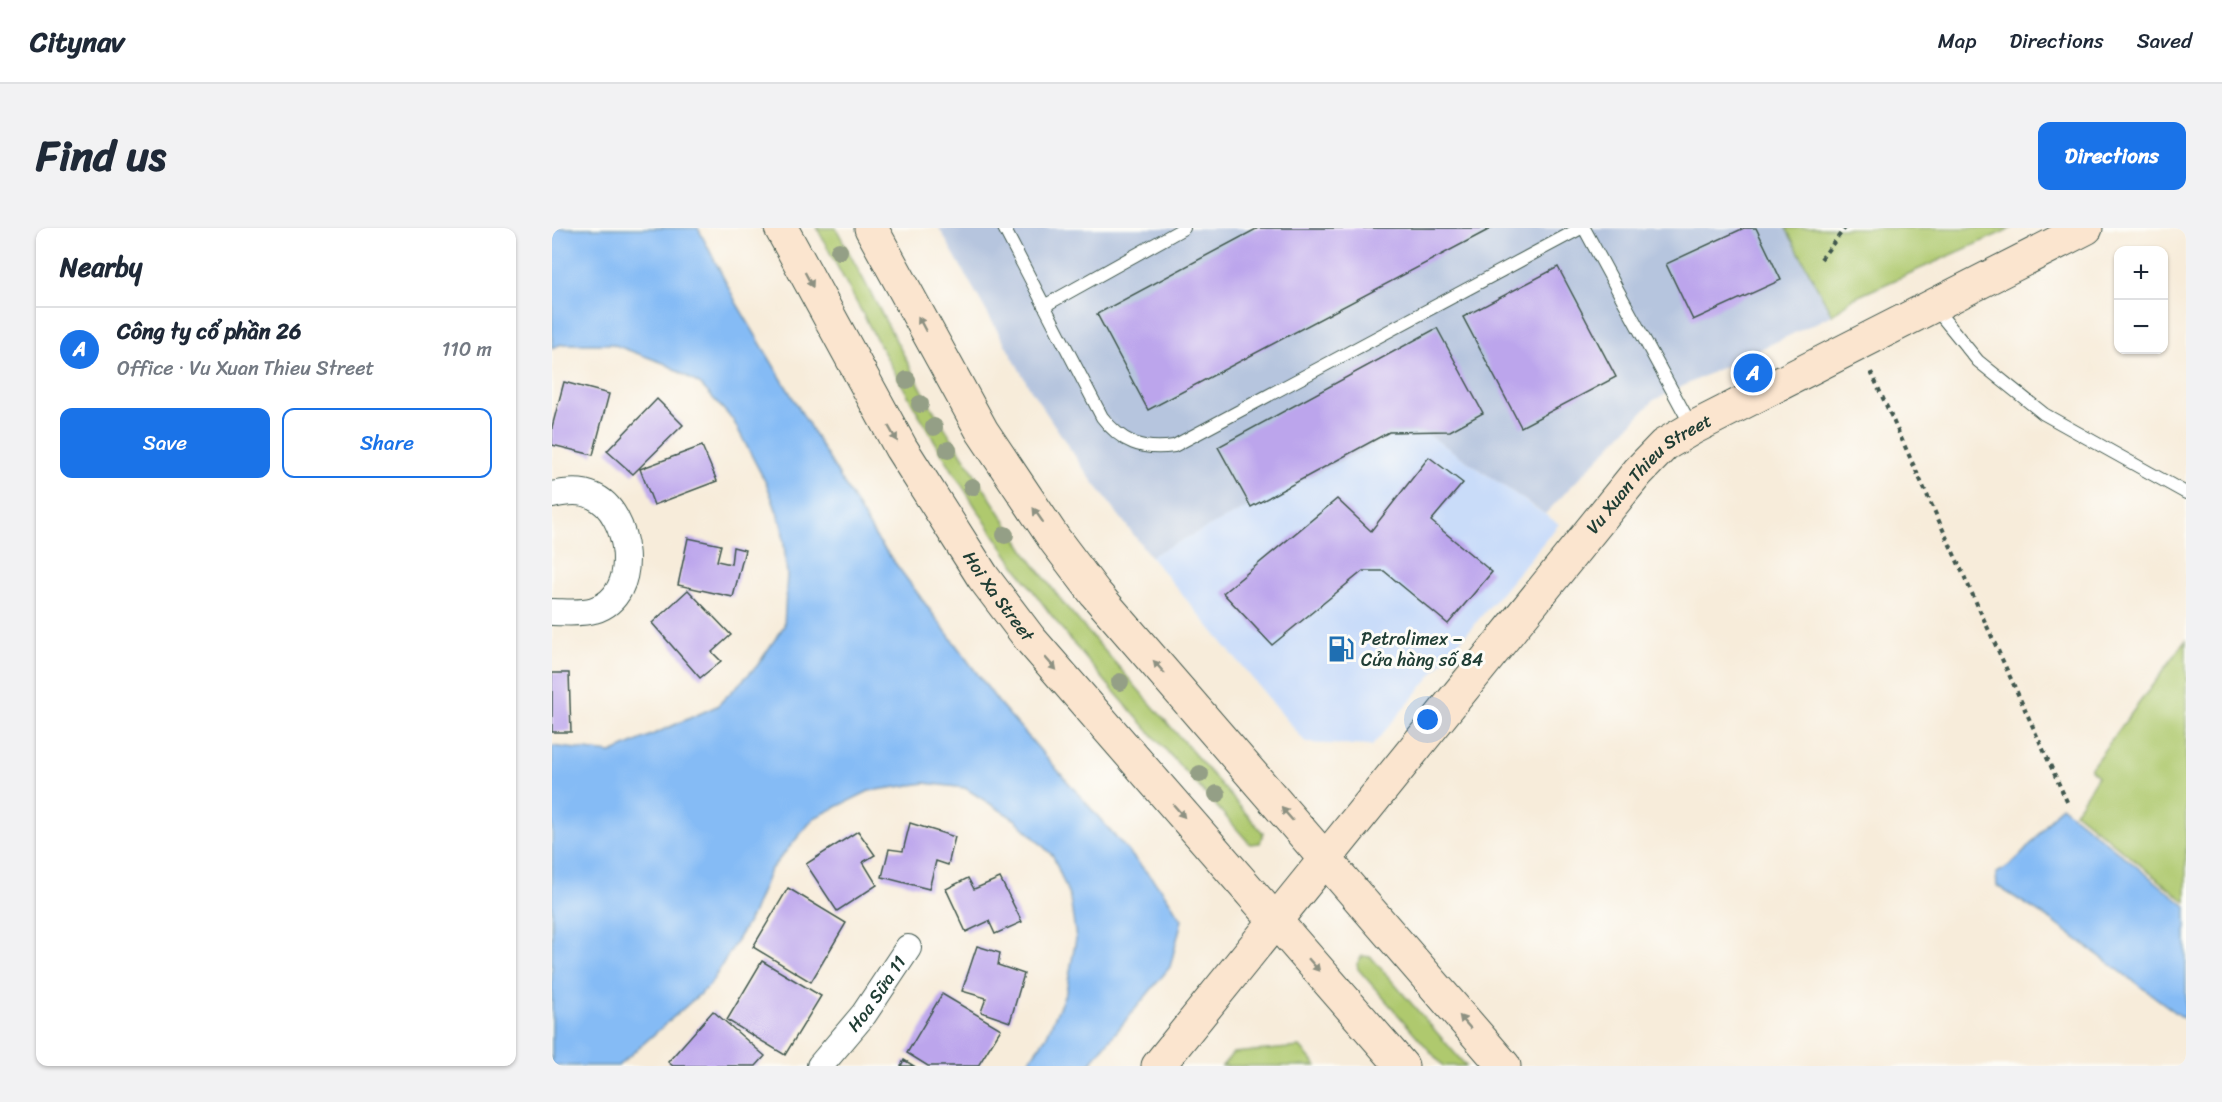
<!DOCTYPE html>
<html lang="en">
<head>
<meta charset="utf-8">
<style>
	body { margin:0; font-family:Sriracha,sans-serif; background:#f2f2f3; color:#1f2937 }
	.controls { position:absolute; right:18px; top:18px; display:grid; overflow:hidden; border-radius:12px; box-shadow:0 2px 4px #0004 }
	.controls button { width:54px; height:54px; display:grid; place-items:center; padding:0; border:0; border-bottom:2px solid #e0e1e3; background:#fff; color:#1f2937; font:30px sans-serif }
	.you { position:absolute; left:876px; top:492px; width:21px; height:21px; margin:-15px; border:4px solid #fff; border-radius:50%; background:#1a73e8; box-shadow:0 0 0 9px #1a73e833 }
	.badge { display:grid; place-items:center; width:39px; height:39px; border-radius:50%; background:#1a73e8; color:#fff; font-size:20px; font-weight:700 }
	.pin { position:absolute; translate:-50% -50%; border:3px solid #fff; box-shadow:0 2px 6px #0006 }
	.list { margin:0; padding:0; list-style:none }
	h2 { display:flex; justify-content:space-between; align-items:center; height:78px; margin:0; padding:0 24px; font-size:26px }
	h2 small { font-size:20px; font-weight:400; color:#747a83 }
	.list li { display:grid; grid-template-columns:39px 1fr auto; gap:18px; align-items:center; box-sizing:border-box; height:84px; padding:0 24px; border-top:2px solid #e0e1e3 }
	.list b { display:block; font-size:22px; white-space:nowrap }
	.list p { margin:0; font-size:20px; white-space:nowrap; color:#747a83 }
	.list em { font-size:20px; font-style:normal; color:#747a83 }
	.actions { display:flex; gap:12px; padding:18px 24px }
	.actions a { flex:1; padding:14px 0; border:2px solid #1a73e8; border-radius:12px; text-align:center; font-size:21px; color:#1a73e8 }
	.actions .main { background:#1a73e8; color:#fff }
	.map { position:relative; flex:none; width:1634px; height:838px; overflow:hidden; border-radius:12px }
	header { display:flex; align-items:center; gap:36px; box-sizing:border-box; height:84px; padding:0 30px; background:#fff; border-bottom:2px solid #e0e1e3 }
	header strong { font-size:28px }
	nav { display:flex; gap:33px; margin-inline-start:auto; font-size:21px }
	.intro { display:flex; align-items:center; justify-content:space-between; box-sizing:border-box; height:144px; padding:0 36px }
	h1 { margin:0; font-size:42px }
	.button { padding:15px 27px; border-radius:12px; background:#1a73e8; color:#fff; font-size:21px; font-weight:700 }
	main { display:flex; gap:36px; padding:0 36px }
	aside { flex:1; background:#fff; border-radius:12px; box-shadow:0 2px 4px #0004 }
	.map>svg:first-child { display:block }
	.built { fill:#c9dcf9 }
	.industrial { fill:#b6c5de }
	.green { fill:#afc96e; stroke:#678351; stroke-width:1.5 }
	.water { fill:#85bbf5; stroke:#527c94; stroke-width:1.5 }
	.building { fill:#bca5ec }
	.lines { fill:none; stroke-linecap:round; stroke-linejoin:round }
	.service-casing { stroke:#3f574d; stroke-width:14 }
	.minor-casing { stroke:#3f574d; stroke-width:28 }
	.secondary-casing { stroke:#3f574d; stroke-width:35 }
	.path { stroke:#3f574d; stroke-width:4; stroke-dasharray:4.5 4.5; stroke-linecap:butt }
	.service { stroke:#fff; stroke-width:12 }
	.minor { stroke:#fff; stroke-width:26 }
	.secondary { stroke:#fbe5cf; stroke-width:33 }
	.tree { fill:#949f86 }
	.oneway { fill:#8d9182 }
	.labels { text-anchor:middle; stroke-width:6; stroke-linejoin:round; paint-order:stroke }
	.street-label { font-size:18px; fill:#1f3d34; stroke:#fdfcf7 }
	.poi-label { font-size:18px; fill:#1f3d34; stroke:#fdfcf7; text-anchor:start }
</style>
</head>
<body>
<header>
<strong>Citynav</strong>
<nav><a>Map</a><a>Directions</a><a>Saved</a></nav>
</header>
<div class="intro"><h1>Find us</h1><a class="button">Directions</a></div>
<main>
<aside>
<h2>Nearby<small></small></h2>
<ul class="list">
<li><span class="badge">A</span><div><b>Công ty cổ phần 26</b><p>Office · Vu Xuan Thieu Street</p></div><em>110 m</em></li>
</ul>
<div class="actions"><a class="main">Save</a><a>Share</a></div>
</aside>
<div class="map">
<svg width="1634" height="838" viewBox="0 0 1634 838">
	<rect width="100%" height="100%" fill="#fdfcf7"/>
	<filter id="ink" filterUnits="userSpaceOnUse"><feTurbulence type="fractalNoise" baseFrequency=".0167" numOctaves="2"/><feDisplacementMap in="SourceGraphic" scale="12" xChannelSelector="R" yChannelSelector="G"/><feConvolveMatrix kernelMatrix="1 2 1 2 8 2 1 2 1" color-interpolation-filters="sRGB"/></filter>
	<filter id="wash" filterUnits="userSpaceOnUse"><feTurbulence type="fractalNoise" baseFrequency=".008" numOctaves="4" result="noise"/><feDisplacementMap in="SourceGraphic" scale="24" xChannelSelector="R" yChannelSelector="G"/><feGaussianBlur stdDeviation="1.35" result="paint"/><feColorMatrix in="noise" values="0 0 0 0 0 0 0 0 0 0 0 0 0 0 0 0 0 1.4 0 .05"/><feComposite in="paint" operator="in"/></filter>
	<g filter="url(#wash)">
		<rect width="100%" height="100%" fill="#f7ecda"/>
		<path class="built" d="M874,205L1007,296L820,518L754,515L598,328L841,207Z"/>
		<path class="industrial" d="M387,0H1234L1280,87L1102,172L993,286L874,205L841,207L598,328L535,246L479,162Z"/>
		<path class="green" d="M265,0H284L380,180L476,328L512,376L711,605L708,615L698,616C637,546 571,478 513,405C414,279 339,141 265,0Z
			M1234,0H1460L1300,71L1280,87Z
			M1634,412V674L1523,584L1546,548L1538,541Z
			M810,728L819,729L914,838H891L806,741L805,736Z
			M748,819L765,838H670L681,825Z"/>
		<path class="water" d="M0,0H146L185,76L323,308L447,475L610,662L630,692L618,739L536,838H473L494,809L514,764L524,711L518,670L501,628L464,592L413,560L373,555L317,563L262,590L218,642L200,687L158,757L66,838H0V518L59,525L165,478L205,438L232,398L235,346L230,298L215,257L181,192L149,157L114,136L60,116H10L0,120Z
			M1509,578L1634,678V792L1499,692L1445,658L1444,645C1466,638 1494,596 1509,578Z"/>
		<g id="blocks">
			<path class="building" d="M706,0H940L596,182L545,86Z
				M1192,0H1204L1229,52L1141,92L1114,36Z
				M1006,39L1064,149L969,199L911,89Z
				M885,100L931,185L898,203L837,204L699,279L666,219Z
				M12,154L57,166L41,227L0,217V199Z
				M105,171L131,197L81,246L55,223Z
				M150,218L165,253L102,277L88,241Z
				M877,229L911,255L879,293L940,344L896,396L832,343H811L720,417L671,365L785,271L819,303Z
				M136,310L169,317L165,333L179,336L181,319L193,322L181,369L126,357Z
				M136,362L179,407L160,424L169,433L148,450L100,395Z
				M0,445H17L19,504H0Z
				M358,595L403,609L396,637L384,633L377,661L330,649L337,621L351,623Z
				M306,603L323,627L311,634L325,657L285,683L254,636Z
				M416,650L422,661L448,650L470,694L443,706L437,693L414,704L394,661Z
				M236,660L294,695L259,754L201,719Z
				M425,718L448,725L446,737L472,746L458,794L429,784L434,770L410,763Z
				M210,733L269,768L233,827L175,792Z
				M390,766L449,801L426,838H376L355,825Z
				M161,783L213,828L204,838H121L116,834Z
				M352,832L362,838H349Z"/>
		</g>
	</g>
	<g filter="url(#ink)">
		<use href="#blocks" fill-opacity="0" stroke="#3f574d" stroke-width="1.5"/>
		<g class="lines">
			<g class="service-casing">
				<path id="service" d="M452,0L550,189C569,214 590,223 622,218L1029,0
					M1032,0L1140,199
					M492,78L632,0
					M1382,79L1426,133L1492,186L1634,265"/>
			</g>
			<g class="minor-casing">
				<g id="minor">
					<path d="M0,267C13,264 29,262 41,268C78,283 91,368 42,382C30,386 13,384 0,384"/>
					<path id="s1" d="M268,838L312,786L356,720"/>
				</g>
			</g>
			<g class="secondary-casing">
				<g id="secondary">
					<path id="s2" d="M229,0L349,220L431,349L478,411L850,838"/>
					<path d="M319,0L430,203L503,312L543,365L952,838"/>
					<path id="s3" d="M606,838L1086,244L1112,217L1141,200L1534,0"/>
				</g>
			</g>
			<path class="path" d="M1269,31L1293,0
				M1319,144L1517,578"/>
			<use href="#service" class="service"/>
			<use href="#minor" class="minor"/>
			<use href="#secondary" class="secondary"/>
		</g>
		<g class="tree">
			<circle cx="287" cy="23" r="9"/>
			<circle cx="355" cy="152" r="9"/>
			<circle cx="368" cy="176" r="9"/>
			<circle cx="382" cy="199" r="9"/>
			<circle cx="396" cy="222" r="9"/>
			<circle cx="420" cy="259" r="9"/>
			<circle cx="453" cy="307" r="9"/>
			<circle cx="568" cy="454" r="9"/>
			<circle cx="648" cy="546" r="9"/>
			<circle cx="665" cy="566" r="9"/>
		</g>
		<defs><path id="oneway-solid" d="M-6-.8H1V-3.2L6.5 0L1 3.2V.8H-6Z" transform="scale(1.5)"/></defs>
		<g class="oneway">
			<use href="#oneway-solid" transform="translate(257 52) rotate(62)"/>
			<use href="#oneway-solid" transform="translate(370 96) rotate(-118)"/>
			<use href="#oneway-solid" transform="translate(341 206) rotate(60)"/>
			<use href="#oneway-solid" transform="translate(486 287) rotate(-125)"/>
			<use href="#oneway-solid" transform="translate(499 436) rotate(49)"/>
			<use href="#oneway-solid" transform="translate(607 439) rotate(-131)"/>
			<use href="#oneway-solid" transform="translate(627 583) rotate(49)"/>
			<use href="#oneway-solid" transform="translate(735 586) rotate(-131)"/>
			<use href="#oneway-solid" transform="translate(762 737) rotate(49)"/>
			<use href="#oneway-solid" transform="translate(913 794) rotate(-131)"/>
		</g>
	</g>
	<defs>
		<g id="fuel-bare" transform="scale(2.07)"><path d="M-5.5-6h7V0h2V4h1.3V-2.5L3-4.5l.8-.8L6-3V5H2.5V1h-1V6h-7ZM-4.2-4.7v3.2H.2V-4.7Z" fill="#1f6fb2" stroke="#fdfcf7" stroke-width="2.5" paint-order="stroke"/></g>
	</defs>
	<g fill-rule="evenodd">
		<use href="#fuel-bare" x="789" y="421"/>
	</g>
	<g class="labels">
		<g class="street-label">
			<text dy="6" stroke="none"><textPath href="#s3" startOffset="771">Vu Xuan Thieu Street</textPath></text>
			<text dy="6" stroke="none"><textPath href="#s2" startOffset="428">Hoi Xa Street</textPath></text>
			<text dy="6" stroke="none"><textPath href="#s1" startOffset="92">Hoa Sữa 11</textPath></text>
		</g>
		<g class="poi-label">
			<text x="809" y="417">Petrolimex –<tspan x="809" dy="21">Cửa hàng số 84</tspan></text>
		</g>
	</g>
</svg>
<div class="controls">
<button>+</button>
<button>−</button>
</div>
<div class="you"></div>
<div class="pin badge" style="left:1201px;top:145px">A</div>
</div>
</main>
</body>
</html>
